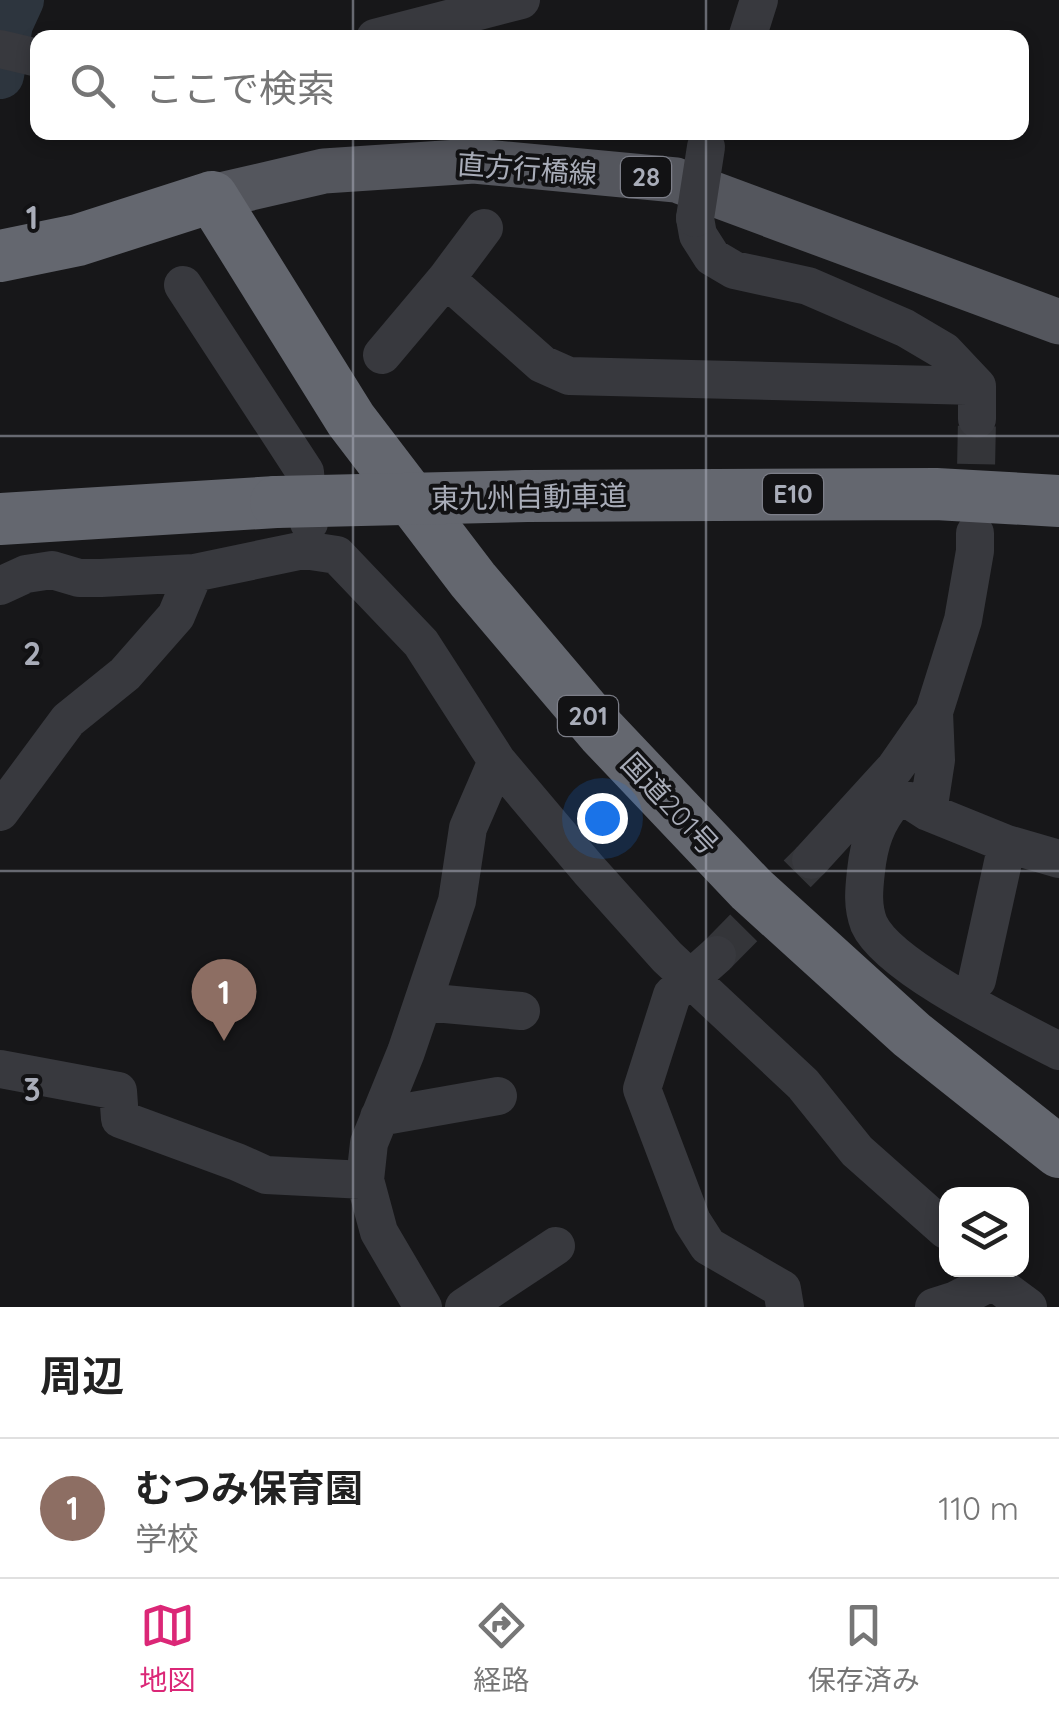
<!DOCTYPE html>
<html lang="ja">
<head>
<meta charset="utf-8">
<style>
	body { margin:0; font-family:Quicksand,"Noto Sans JP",sans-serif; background:#f2f2f2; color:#222 }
	.controls { position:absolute; right:30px; bottom:30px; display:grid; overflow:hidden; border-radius:20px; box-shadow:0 5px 15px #0003 }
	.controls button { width:90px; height:90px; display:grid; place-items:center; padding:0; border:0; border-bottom:2px solid #e0e0e0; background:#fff; color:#222; font:50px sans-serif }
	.you { position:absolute; left:602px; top:818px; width:35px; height:35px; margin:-25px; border:8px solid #fff; border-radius:50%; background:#1a73e8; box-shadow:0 0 0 15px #1a73e833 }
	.badge { display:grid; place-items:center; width:65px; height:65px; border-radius:50%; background:#db2777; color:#fff; font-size:32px; font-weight:700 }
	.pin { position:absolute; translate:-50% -82px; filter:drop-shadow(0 2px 5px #0008) }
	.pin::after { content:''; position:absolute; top:52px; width:35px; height:30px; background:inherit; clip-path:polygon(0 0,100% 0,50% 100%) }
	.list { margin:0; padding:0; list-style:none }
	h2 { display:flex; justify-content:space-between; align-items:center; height:130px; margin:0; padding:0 40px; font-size:42px }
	h2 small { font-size:32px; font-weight:400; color:#767676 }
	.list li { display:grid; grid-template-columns:65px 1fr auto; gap:30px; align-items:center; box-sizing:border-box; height:140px; padding:0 40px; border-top:2px solid #e0e0e0 }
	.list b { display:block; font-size:38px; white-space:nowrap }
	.list p { margin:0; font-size:32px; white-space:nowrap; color:#767676 }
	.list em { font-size:32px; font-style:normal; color:#767676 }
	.icon { flex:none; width:55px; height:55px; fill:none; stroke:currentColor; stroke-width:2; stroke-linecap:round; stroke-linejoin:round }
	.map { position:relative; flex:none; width:1059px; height:1307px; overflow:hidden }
	.search { position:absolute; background:#fff; box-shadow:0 5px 15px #0003; left:30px; right:30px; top:30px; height:110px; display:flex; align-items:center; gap:25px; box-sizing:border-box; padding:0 35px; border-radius:20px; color:#767676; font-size:38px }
	.sheet { height:270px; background:#fff }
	nav { display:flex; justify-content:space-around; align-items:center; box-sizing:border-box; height:140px; border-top:2px solid #e0e0e0; background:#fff; font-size:28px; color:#767676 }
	nav a { display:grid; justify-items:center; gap:5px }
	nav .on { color:#db2777 }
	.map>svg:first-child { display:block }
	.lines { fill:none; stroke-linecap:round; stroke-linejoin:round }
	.river { stroke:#2d353e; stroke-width:48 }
	.minor-tunnel { stroke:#343539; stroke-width:38; stroke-dasharray:38 19; stroke-linecap:butt }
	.minor { stroke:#38393e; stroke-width:38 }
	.major { stroke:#54565d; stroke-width:45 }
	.highway { stroke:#64676f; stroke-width:52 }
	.minor-bridge { stroke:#38393e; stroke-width:38 }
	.highway-bridge { stroke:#64676f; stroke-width:52 }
	.grid { fill:none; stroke:#a9adb9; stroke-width:2.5; stroke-opacity:0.55 }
	.labels { text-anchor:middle; stroke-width:8; stroke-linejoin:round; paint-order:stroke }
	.shield { fill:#121214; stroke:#7c7e88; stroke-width:2.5 }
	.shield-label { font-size:25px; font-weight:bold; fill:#a9adb9 }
	.street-label { font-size:28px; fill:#a9adb9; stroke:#121214 }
	.grid-label { font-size:32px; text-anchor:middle; font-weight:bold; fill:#a9adb9; stroke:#121214; stroke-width:8; stroke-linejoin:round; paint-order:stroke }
</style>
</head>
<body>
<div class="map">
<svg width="1059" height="1307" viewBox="0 0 1059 1307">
	<rect width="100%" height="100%" fill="#171719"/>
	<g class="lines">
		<path class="river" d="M0,75L9,24L20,0"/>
		<path class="minor-tunnel" d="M975,521L977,419
			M717,955L811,860"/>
		<path class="minor" d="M375,38L521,0
			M747,38L759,0
			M0,49L38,58
			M695,218L698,235L712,257L734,270L808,286L905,328L944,351L977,386
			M446,279L542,364L569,376L977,386V419
			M183,285L305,472L309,523
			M382,355L446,279L484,228
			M0,586L26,574L52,570L79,578H101L194,573L304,550L337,555L421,643L497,761L589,870L667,957L803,1084L857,1151L946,1230
			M0,812L68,720L125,674L176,616L194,573
			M928,812L936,760L934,712L963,620L975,551V533
			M1059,859L1007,844L928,812L911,801H894C876,822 869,843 866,871C864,889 862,906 869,924C888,967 1015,1028 1059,1051
			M811,860L895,768L934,712
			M717,955L672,995L642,1089L692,1221L708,1246L782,1289L785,1307
			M977,980L1007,844
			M423,1002L521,1011
			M0,1069L118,1091L120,1119L237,1162L266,1175L365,1180
			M379,1117L498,1096
			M423,1307L379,1232L365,1180L369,1143L406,1052L457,901L468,828L497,761
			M464,1307L556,1246
			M934,1307L956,1300L993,1281L1028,1307"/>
		<path class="major" d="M212,197L324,171L474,161L676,180L1059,322"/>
		<path class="highway" d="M212,197L351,420L473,580L602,732L751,889L912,1035L1059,1152
			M0,256L78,240L212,197
			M527,496L936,494L1059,501
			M0,519L276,502"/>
		<path class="minor-bridge" d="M695,218L706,147"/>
		<path class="highway-bridge" d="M276,502L527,496"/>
	</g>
	<path class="grid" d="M353,0V38M706,0V38M353,132V1307M706,132V1307M0,436H1059M0,871H1059"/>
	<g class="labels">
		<g class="shield">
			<rect x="621" y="157" width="50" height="40" rx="8"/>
			<rect x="763" y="474" width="60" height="40" rx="8"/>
			<rect x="558" y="696" width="60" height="40" rx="8"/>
		</g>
		<g class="shield-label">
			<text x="646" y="186">28</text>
			<text x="793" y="503">E10</text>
			<text x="588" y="725">201</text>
		</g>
		<g class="street-label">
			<text transform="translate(527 169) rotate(4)" y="10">直方行橋線</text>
			<text transform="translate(529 497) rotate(-1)" y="10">東九州自動車道</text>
			<text transform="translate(670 804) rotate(47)" y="10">国道201号</text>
		</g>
	</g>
	<g class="grid-label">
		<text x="32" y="229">1</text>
		<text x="32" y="665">2</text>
		<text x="32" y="1101">3</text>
	</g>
</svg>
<div class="controls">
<button><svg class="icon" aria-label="layers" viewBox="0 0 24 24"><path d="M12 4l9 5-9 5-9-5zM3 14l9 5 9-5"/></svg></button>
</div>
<div class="you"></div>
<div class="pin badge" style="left:224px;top:1041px;background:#8d6e63">1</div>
<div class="search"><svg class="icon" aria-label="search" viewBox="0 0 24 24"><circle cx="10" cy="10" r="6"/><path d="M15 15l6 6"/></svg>ここで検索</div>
</div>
<section class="sheet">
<h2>周辺<small></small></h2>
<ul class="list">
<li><span class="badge" style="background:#8d6e63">1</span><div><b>むつみ保育園</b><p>学校</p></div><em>110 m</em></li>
</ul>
</section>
<nav>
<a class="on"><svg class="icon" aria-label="map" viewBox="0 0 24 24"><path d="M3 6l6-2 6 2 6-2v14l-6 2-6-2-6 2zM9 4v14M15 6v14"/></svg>地図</a>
<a><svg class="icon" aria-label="directions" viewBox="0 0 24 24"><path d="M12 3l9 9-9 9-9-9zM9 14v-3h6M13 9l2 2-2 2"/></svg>経路</a>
<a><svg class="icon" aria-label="saved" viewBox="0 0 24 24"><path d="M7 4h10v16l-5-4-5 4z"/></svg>保存済み</a>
</nav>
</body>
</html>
